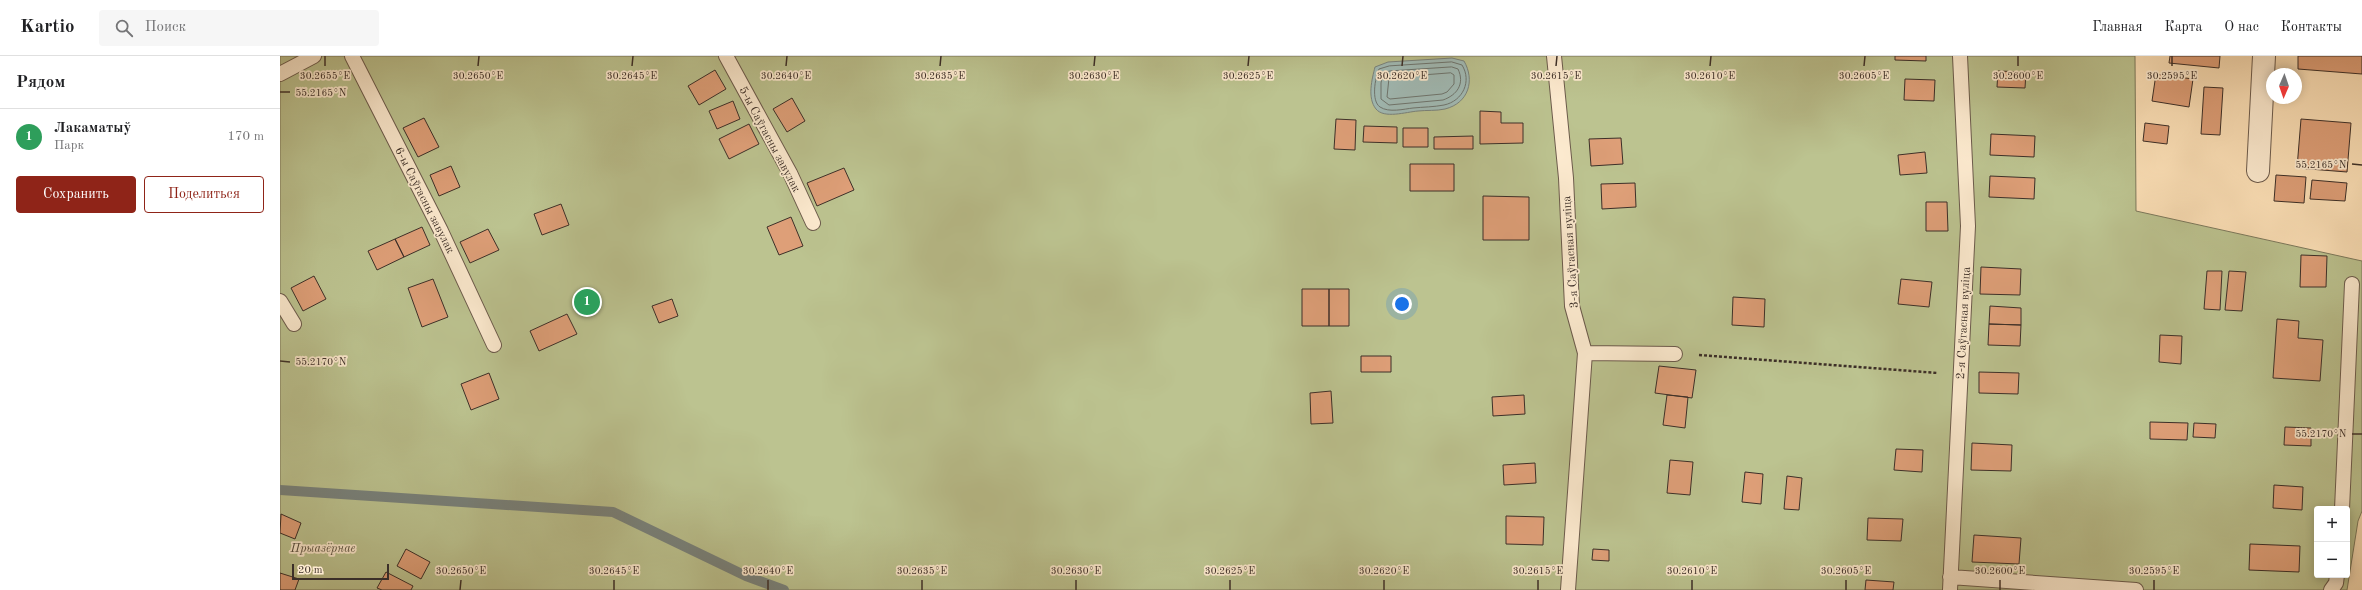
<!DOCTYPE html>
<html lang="ru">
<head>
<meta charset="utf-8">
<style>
	body { margin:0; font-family:"Old Standard TT",serif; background:#f6f6f6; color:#202124 }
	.controls { position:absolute; right:12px; bottom:12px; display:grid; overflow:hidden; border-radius:4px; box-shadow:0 2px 10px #0003 }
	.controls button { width:36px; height:36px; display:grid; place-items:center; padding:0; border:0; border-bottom:1px solid #e0e0e0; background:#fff; color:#202124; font:20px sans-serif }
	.compass { position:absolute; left:1986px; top:12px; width:36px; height:36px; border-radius:50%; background:#fff; box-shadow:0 2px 10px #0003; rotate:182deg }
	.scale { position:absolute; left:12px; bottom:10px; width:97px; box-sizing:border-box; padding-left:4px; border:2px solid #3c2f28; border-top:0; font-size:11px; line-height:14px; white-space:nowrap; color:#3c2f28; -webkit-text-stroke:3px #fdebd0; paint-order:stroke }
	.you { position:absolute; left:1122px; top:248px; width:14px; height:14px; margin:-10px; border:3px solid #fff; border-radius:50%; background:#1a73e8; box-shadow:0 0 0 6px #1a73e833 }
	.badge { display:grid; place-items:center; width:26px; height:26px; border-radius:50%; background:#8f2418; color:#fff; font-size:13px; font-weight:700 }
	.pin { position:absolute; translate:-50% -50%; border:2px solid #fff; box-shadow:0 1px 4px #0006 }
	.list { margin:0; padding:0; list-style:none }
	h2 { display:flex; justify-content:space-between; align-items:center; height:52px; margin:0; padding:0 16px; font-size:17px }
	h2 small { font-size:13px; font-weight:400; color:#757577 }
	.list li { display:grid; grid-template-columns:26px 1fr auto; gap:12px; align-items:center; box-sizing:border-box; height:56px; padding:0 16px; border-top:1px solid #e0e0e0 }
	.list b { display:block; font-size:15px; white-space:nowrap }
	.list p { margin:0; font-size:13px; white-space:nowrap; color:#757577 }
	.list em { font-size:13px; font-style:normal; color:#757577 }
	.actions { display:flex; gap:8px; padding:12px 16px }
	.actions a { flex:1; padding:9px 0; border:1px solid #8f2418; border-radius:4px; text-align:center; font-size:14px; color:#8f2418 }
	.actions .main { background:#8f2418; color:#fff }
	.icon { flex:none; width:22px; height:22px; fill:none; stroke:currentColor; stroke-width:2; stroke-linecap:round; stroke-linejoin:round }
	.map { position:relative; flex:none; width:2082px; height:534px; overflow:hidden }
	header { display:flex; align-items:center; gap:24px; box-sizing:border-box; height:56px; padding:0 20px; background:#fff; border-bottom:1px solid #e0e0e0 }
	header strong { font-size:19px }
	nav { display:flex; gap:22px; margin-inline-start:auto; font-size:14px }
	.search { width:280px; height:36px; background:#f6f6f6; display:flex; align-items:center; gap:10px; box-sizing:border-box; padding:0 14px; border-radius:4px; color:#757577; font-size:15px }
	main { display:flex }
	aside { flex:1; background:#fff }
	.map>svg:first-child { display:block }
	.green { fill:#bcc390; stroke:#7c795c; fill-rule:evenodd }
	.water { fill:#a1bbb6; stroke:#79837d }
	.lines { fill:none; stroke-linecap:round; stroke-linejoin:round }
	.shore { stroke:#6e756f; stroke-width:1 }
	.stream { stroke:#79837d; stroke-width:10 }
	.building { fill:#de9f78; stroke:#3c2f28 }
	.service-casing { stroke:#6c5b4c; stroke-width:16 }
	.minor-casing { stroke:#6c5b4c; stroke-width:24 }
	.path { stroke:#3c2f28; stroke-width:2.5; stroke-dasharray:3 2; stroke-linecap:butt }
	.service { stroke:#fdebd0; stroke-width:14 }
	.minor { stroke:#fdebd0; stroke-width:22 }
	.ticks { fill:none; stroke:#3c2f28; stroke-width:1.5 }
	.labels { text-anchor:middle; stroke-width:3.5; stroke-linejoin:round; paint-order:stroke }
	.street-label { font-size:12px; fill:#3c2f28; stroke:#fdebd0 }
	.park-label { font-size:12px; font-style:italic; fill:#564d3d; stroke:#fdebd0 }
	.ticks-label { font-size:10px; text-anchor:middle; fill:#3c2f28; stroke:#fdebd0; stroke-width:3.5; stroke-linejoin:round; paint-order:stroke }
</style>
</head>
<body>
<header>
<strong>Kartio</strong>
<div class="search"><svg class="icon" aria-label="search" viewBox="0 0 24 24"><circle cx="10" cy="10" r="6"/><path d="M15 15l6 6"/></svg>Поиск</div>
<nav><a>Главная</a><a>Карта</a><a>О нас</a><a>Контакты</a></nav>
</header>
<main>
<aside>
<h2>Рядом<small></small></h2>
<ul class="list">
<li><span class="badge" style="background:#2e9e5b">1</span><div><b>Лакаматыў</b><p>Парк</p></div><em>170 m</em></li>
</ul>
<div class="actions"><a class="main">Сохранить</a><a>Поделиться</a></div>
</aside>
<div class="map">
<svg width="2082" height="534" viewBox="0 0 2082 534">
	<rect width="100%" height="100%" fill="#fce0b7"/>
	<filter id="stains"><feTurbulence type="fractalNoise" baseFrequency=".005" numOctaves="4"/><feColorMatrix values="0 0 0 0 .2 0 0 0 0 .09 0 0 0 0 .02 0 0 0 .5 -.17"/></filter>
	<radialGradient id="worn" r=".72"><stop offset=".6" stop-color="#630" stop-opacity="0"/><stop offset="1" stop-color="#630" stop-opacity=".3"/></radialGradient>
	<path class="green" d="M0,0H1855L1856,155L2082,205V455L2078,465L2067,534H0ZM2037,453H2067V519H2037Z"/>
	<path class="water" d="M1172,2L1184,5C1195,24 1189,47 1165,53C1156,55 1147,54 1138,55C1126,56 1104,63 1096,53C1087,42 1092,23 1095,11L1108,6Z"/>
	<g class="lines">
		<path class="shore" d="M1172,6L1182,9C1192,25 1183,45 1164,49C1154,51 1143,51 1133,52C1124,53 1109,57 1100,51C1091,45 1095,22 1099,13L1109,10Z
			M1172,11L1178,13C1185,28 1177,39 1163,44L1109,49L1101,43V27L1103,17L1110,15Z
			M1171,17L1174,19V28L1167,36L1162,38L1110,43L1107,41L1109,22Z"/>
		<path class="stream" d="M0,434L333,456L466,520L504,534"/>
	</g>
	<path class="building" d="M1615,0H1646V5L1615,4Z
		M1890,0H1940L1939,12L1889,7Z
		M2018,0H2082V18L2018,13Z
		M435,14L446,33L419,49L408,30Z
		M1718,15L1746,16L1745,32L1717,31Z
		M1876,18L1913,23L1909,51L1872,45Z
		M1625,23L1655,24L1654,45L1624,44Z
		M1924,31L1943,32L1940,79L1921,78Z
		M512,42L525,65L507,76L493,53Z
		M453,45L460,63L437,73L429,55Z
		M1200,55L1221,56V67H1243V87L1200,88Z
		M144,62L159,91L138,101L123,72Z
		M1056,63L1076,64L1075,94L1054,93Z
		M2021,63L2071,67L2067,116L2017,112Z
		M1865,67L1889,70L1887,88L1863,85Z
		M469,68L479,88L449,103L439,83Z
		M1084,70L1117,71V87L1083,86Z
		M1123,72H1148V91H1123Z
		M1711,78L1755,80L1754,101L1710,99Z
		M1193,80V93H1154V81Z
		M1341,82L1343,108L1311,110L1309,83Z
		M1645,96L1647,117L1620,119L1618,99Z
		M1130,108H1174V135H1130Z
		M171,110L180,131L159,140L150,119Z
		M564,112L574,134L537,150L527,127Z
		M1996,119L2026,121L2024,147L1994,145Z
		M1710,120L1755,122L1754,143L1709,141Z
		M2032,124L2067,127L2065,145L2030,143Z
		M1355,127L1356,151L1322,153L1321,128Z
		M1203,140L1249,141V184H1203Z
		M1646,146H1667L1668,175H1646Z
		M281,148L289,169L262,179L254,158Z
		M511,161L523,190L499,199L487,171Z
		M142,171L150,189L124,201L115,183Z
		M208,173L219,194L190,207L180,186Z
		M115,183L124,201L97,214L88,195Z
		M2021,199L2047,200L2046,231H2020Z
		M1701,211L1741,213L1740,239L1700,238Z
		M1927,215H1942L1940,254L1924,253Z
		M1949,215L1966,216L1962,255L1945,254Z
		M34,220L46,243L23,255L11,232Z
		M153,223L168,261L142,271L128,232Z
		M1621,223L1652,226L1649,251L1618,248Z
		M1022,233H1049V270H1022Z
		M1049,233H1069V270H1049Z
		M1453,241L1485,243L1484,271L1452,269Z
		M392,243L398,260L379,267L372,250Z
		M1710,250L1741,252V269L1709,268Z
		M287,258L297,278L259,295L250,275Z
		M1997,263L2019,265L2018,282L2043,284L2040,325L1993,322Z
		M1709,268L1741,269L1740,290L1708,289Z
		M1880,279L1902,280L1901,308L1879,306Z
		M1081,300H1111V316H1081Z
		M1379,310L1416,314L1412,342L1375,337Z
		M1699,316L1739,317L1738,338L1699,337Z
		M209,317L219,343L191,354L181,328Z
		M1051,335L1053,367L1031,368L1030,337Z
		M1244,339L1245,358L1213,360L1212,341Z
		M1387,339L1408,341L1405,372L1383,369Z
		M1870,366L1908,367L1907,384L1870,383Z
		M1914,367L1936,368L1935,382L1913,381Z
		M2005,371L2031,372V390L2004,389Z
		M1692,387L1732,389L1731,415L1691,414Z
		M1616,393L1643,394L1642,416L1614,414Z
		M1390,404L1413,406L1410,439L1387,437Z
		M1255,407L1256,427L1224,429L1223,409Z
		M1465,416L1483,418L1481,448L1462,446Z
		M1507,420L1522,422L1519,454L1504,453Z
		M1994,429L2023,431L2022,454L1993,452Z
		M1,458L21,467L15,483L0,477Z
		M1226,460L1264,461L1263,489L1226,488Z
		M1588,462L1623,463L1621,485L1587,484Z
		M1694,479L1741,482L1739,508L1692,506Z
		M1970,488L2020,490L2019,516L1969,514Z
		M126,493L150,506L141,523L117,510Z
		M1313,493L1329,494V505L1312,504Z
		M106,516L133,530L131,534H102L97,532Z
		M0,517L19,523L15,534H0Z
		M1586,524L1614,526L1613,534H1585Z"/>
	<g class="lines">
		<g class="service-casing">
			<path id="service" d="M72,0L161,175L214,289
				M446,0L510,117L533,167
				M1274,0L1286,122L1292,250L1305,297L1288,534
				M0,18L34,0
				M0,245L14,268
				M1305,297L1395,298
				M2062,453L2072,228
				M1670,521L1856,534
				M1670,534L1688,170L1680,0
				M2051,534L2056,527L2057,519"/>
		</g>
		<g class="minor-casing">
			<path id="minor" d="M1978,115L1984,0"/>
		</g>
		<path class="path" d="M1419,299L1658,317"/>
		<use href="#service" class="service"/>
		<use href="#minor" class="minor"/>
	</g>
	<path class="ticks" d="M45,10V0M198,10L199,0M352,10L353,0M506,10L507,0M660,10L661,0M814,10L815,0M968,10L969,0M1122,10L1123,0M1276,10L1277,0M1430,10L1431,0M1584,10L1585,0M1738,10V0M1892,10V0M0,36H10M2072,108L2082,109M0,305L10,306M2072,378H2082M180,534L181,524M334,534V524M488,534V524M642,534V524M796,534V524M950,534V524M1104,534V524M1258,534V524M1412,534V524M1566,534V524M1720,534V524M1874,534V524"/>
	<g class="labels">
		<g class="street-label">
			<text transform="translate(490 83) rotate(62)" y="4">5-ы Саўгасны завулак</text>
			<text transform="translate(145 144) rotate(63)" y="4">6-ы Саўгасны завулак</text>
			<text transform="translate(1290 196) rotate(-94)" y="4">3-я Саўгасная вуліца</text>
			<text transform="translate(1683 267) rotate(-87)" y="4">2-я Саўгасная вуліца</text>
		</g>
		<g class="park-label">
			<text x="43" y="496">Прыазёрнае</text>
		</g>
	</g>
	<g class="ticks-label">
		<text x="45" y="23">30.2655°E</text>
		<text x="198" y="23">30.2650°E</text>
		<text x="352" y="23">30.2645°E</text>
		<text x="506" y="23">30.2640°E</text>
		<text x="660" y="23">30.2635°E</text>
		<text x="814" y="23">30.2630°E</text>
		<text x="968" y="23">30.2625°E</text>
		<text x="1122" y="23">30.2620°E</text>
		<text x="1276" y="23">30.2615°E</text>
		<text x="1430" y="23">30.2610°E</text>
		<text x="1584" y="23">30.2605°E</text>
		<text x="1738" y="23">30.2600°E</text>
		<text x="1892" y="23">30.2595°E</text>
		<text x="41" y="40">55.2165°N</text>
		<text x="2041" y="112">55.2165°N</text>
		<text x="41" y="309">55.2170°N</text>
		<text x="2041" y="381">55.2170°N</text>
		<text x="181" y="518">30.2650°E</text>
		<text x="334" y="518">30.2645°E</text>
		<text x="488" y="518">30.2640°E</text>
		<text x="642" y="518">30.2635°E</text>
		<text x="796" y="518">30.2630°E</text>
		<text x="950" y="518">30.2625°E</text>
		<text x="1104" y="518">30.2620°E</text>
		<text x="1258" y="518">30.2615°E</text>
		<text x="1412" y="518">30.2610°E</text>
		<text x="1566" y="518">30.2605°E</text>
		<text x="1720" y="518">30.2600°E</text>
		<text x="1874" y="518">30.2595°E</text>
	</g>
	<rect width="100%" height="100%" filter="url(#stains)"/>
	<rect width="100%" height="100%" fill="url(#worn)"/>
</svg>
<div class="controls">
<button>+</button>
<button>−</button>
</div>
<svg class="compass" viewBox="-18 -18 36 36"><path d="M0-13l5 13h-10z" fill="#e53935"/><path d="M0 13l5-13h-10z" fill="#757577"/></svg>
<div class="scale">20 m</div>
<div class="you"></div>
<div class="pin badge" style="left:307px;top:246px;background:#2e9e5b">1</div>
</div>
</main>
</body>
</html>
